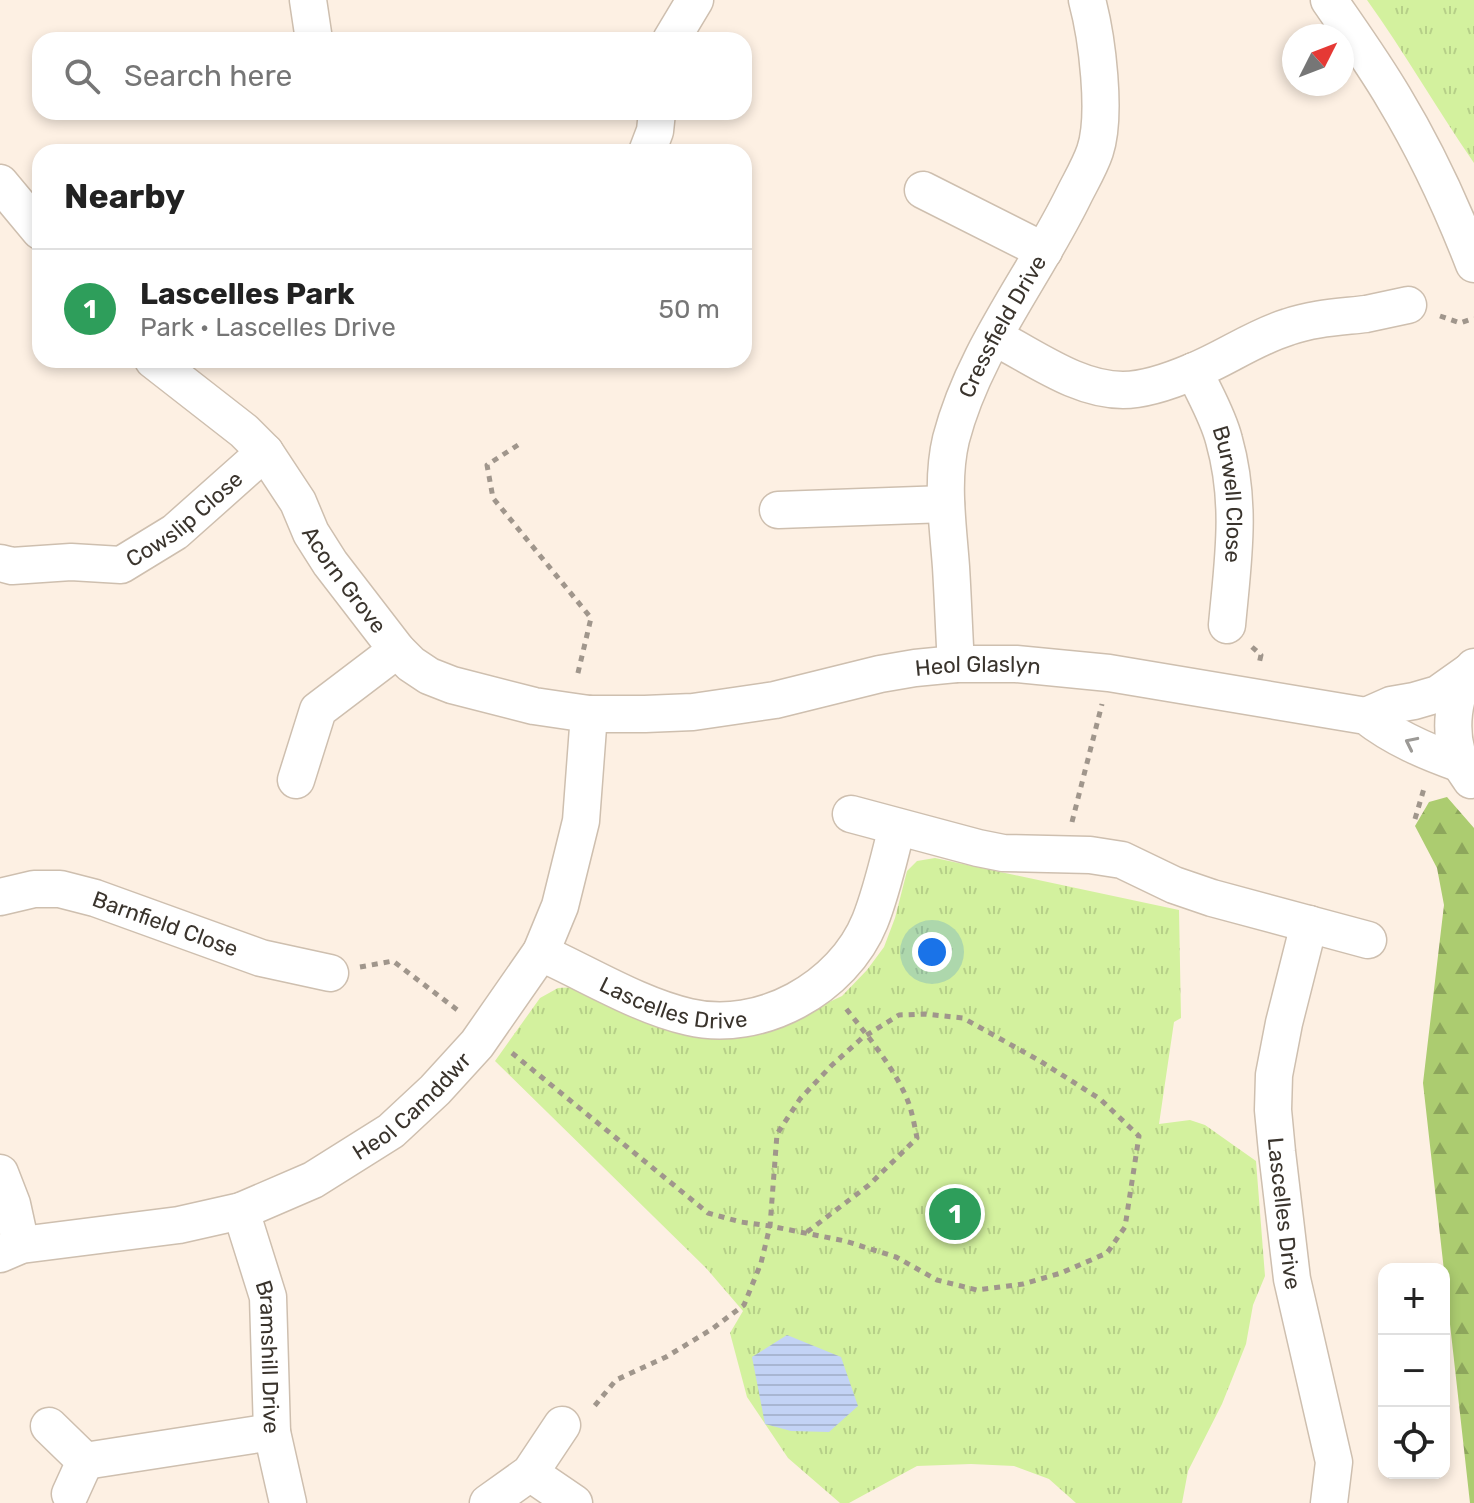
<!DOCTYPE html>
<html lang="en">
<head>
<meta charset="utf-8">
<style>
	body { margin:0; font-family:Rubik,sans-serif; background:#f6f6f6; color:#222 }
	.controls { position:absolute; right:24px; bottom:24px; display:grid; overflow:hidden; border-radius:16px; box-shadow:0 4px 12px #0003 }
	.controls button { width:72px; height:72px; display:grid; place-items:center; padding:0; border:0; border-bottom:2px solid #e0e0e0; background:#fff; color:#222; font:40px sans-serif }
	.compass { position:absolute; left:1282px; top:24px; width:72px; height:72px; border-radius:50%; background:#fff; box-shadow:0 4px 12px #0003; rotate:48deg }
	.you { position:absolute; left:932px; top:952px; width:28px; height:28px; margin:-20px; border:6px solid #fff; border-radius:50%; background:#1a73e8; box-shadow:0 0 0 12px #1a73e833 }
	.badge { display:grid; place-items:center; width:52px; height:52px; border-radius:50%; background:#0f766e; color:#fff; font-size:26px; font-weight:700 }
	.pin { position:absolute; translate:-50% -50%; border:4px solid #fff; box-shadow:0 2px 8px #0006 }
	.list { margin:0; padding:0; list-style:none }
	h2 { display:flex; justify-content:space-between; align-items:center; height:104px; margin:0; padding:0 32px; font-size:34px }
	h2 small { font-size:26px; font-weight:400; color:#767676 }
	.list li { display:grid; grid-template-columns:52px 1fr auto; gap:24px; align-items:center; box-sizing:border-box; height:120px; padding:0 32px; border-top:2px solid #e0e0e0 }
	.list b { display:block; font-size:30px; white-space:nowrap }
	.list p { margin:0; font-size:26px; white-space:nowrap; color:#767676 }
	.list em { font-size:26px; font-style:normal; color:#767676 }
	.icon { flex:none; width:44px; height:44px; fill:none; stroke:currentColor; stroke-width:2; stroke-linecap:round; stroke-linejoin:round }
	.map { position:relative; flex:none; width:1474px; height:1503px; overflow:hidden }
	.search { position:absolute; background:#fff; box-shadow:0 4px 12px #0003; left:32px; top:32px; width:720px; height:88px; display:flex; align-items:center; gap:20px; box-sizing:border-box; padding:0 28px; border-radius:24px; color:#767676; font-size:30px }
	.panel { position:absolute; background:#fff; box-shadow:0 4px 12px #0003; left:32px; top:144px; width:720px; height:224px; border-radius:24px }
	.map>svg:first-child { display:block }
	.grass { fill:url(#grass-tufts) }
	.forest { fill:url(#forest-firs) }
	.water { fill:url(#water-rules) }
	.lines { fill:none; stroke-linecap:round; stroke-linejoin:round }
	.minor-casing { stroke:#cebfaf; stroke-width:39 }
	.path { stroke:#a0968c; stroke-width:5; stroke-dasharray:6 6; stroke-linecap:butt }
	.minor { stroke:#fff; stroke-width:36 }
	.oneway { stroke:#9c9a96 }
	.labels { text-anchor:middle; stroke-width:8; stroke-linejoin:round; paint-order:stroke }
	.street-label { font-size:22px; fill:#3a342d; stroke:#fff }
</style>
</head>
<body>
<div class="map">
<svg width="1474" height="1503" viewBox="0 0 1474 1503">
	<defs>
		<pattern id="grass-tufts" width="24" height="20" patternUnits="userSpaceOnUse" patternTransform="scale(2)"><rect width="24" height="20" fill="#d3f19e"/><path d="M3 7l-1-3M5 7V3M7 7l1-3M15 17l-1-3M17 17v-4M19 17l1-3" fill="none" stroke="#b6cf88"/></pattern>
		<pattern id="forest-firs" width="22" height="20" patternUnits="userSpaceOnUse" patternTransform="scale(2)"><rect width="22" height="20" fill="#accc70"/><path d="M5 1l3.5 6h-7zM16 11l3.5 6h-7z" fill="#8da65c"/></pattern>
		<pattern id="water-rules" width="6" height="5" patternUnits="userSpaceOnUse" patternTransform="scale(2)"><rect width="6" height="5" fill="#c3d3f5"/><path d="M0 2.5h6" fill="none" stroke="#a8b6d2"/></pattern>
	</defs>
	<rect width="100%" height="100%" fill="#fdf0e3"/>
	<path class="grass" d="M1367,0H1474V163C1437,109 1405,53 1367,0Z
		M935,858L1179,910L1181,1018L1174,1022L1159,1124L1190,1120L1205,1125L1256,1161L1265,1276L1253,1305L1246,1344L1222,1404L1188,1471L1182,1503H1076L1049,1479L1014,1466L971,1464L917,1466L849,1503H840L788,1458L747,1397L730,1333L743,1311L706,1268L495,1061L540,998L558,988L576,987L659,1027L701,1035L810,1011L842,996L867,970L884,947L895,918L907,871L917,861Z"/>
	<path class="forest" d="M1447,797L1474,828V1503H1470L1423,1083L1444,905L1437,868L1415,826L1429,802Z"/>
	<path class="water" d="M787,1335L841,1357L858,1406L829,1432L791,1431L765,1424L752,1357Z"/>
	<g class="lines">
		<g class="minor-casing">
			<g id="minor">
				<path d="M308,0L314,40"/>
				<path d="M1329,0C1351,32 1374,64 1394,98C1426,151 1452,207 1474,264"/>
				<path d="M671,40L695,0"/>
				<path d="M647,152L655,131L657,112"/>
				<path d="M0,183L40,231"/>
				<path d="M923,190L1044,251"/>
				<path d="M994,337C1034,357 1077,390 1123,390C1146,390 1173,380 1194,371C1226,358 1255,337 1288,327C1313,318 1340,317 1366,314C1380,311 1394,308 1408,305"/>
				<path id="s1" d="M153,360L244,431L265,452L298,502L311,533L330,563L397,650L411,664L429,676L452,685L534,706L568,711L589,714H645L693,712L775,700L880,674L915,668L956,664H1016L1109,673L1366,716C1394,738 1427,752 1461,764"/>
				<path id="s2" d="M1194,371C1204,393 1218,416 1224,440C1242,504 1233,560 1227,625"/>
				<path d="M778,510L946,504"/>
				<path id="s3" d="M0,563L12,566L71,562L121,565L175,532L265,452"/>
				<path id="s4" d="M956,664C954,632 953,599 951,567C948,525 941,481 951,439C974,350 1034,277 1074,195C1081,181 1090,166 1095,151C1107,115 1097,37 1087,0"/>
				<path d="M1366,716L1391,705L1414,701L1438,694L1469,672"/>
				<path d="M296,780L318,710L397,650"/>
				<path d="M1471,780C1468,775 1463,769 1461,764C1448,734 1451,691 1474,667"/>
				<path d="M851,814L978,848L1003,853L1090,855L1122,860L1174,885L1212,898L1368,940"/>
				<path id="s5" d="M0,897L34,889H60L95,898L261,958L330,973"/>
				<path id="s6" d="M1309,924L1284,1023L1274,1075L1273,1110L1277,1152L1292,1279L1334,1462L1329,1503"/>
				<path id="s7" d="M541,952L554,959C596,979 644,1007 689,1017C760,1034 843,988 870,921C882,891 889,858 897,827"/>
				<path d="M0,1173L12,1204L21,1245"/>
				<path id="s8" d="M241,1211L268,1297L272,1432L288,1503"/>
				<path id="s9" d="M0,1254L21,1245L179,1225L241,1211L313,1180L391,1131L435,1090L477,1044L541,952L560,906L581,821L589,714"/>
				<path d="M49,1426L85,1461L70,1494"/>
				<path d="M85,1461L272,1432"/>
				<path d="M530,1473L574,1503"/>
				<path d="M488,1503L530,1473L562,1425"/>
			</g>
		</g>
		<path class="path" d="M1440,316L1460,323L1474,318
			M518,445L487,465L493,498L591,618L577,677
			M1252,647L1261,655L1259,664
			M1415,819L1425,785
			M1072,822L1102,704
			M360,967L393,961L460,1012
			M512,1053L708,1213L741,1222L770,1226L845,1241L896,1257L937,1280L977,1290L1023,1284L1061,1273L1107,1253L1125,1227L1139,1136L1100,1099L1040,1061L963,1018L925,1014L899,1015L862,1038L831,1066L800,1099L777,1134L770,1226L761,1263L744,1305L712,1329L666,1357L616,1380L592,1409
			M807,1232L869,1185L917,1138C915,1128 913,1117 910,1107C899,1073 866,1034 844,1006"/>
		<use href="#minor" class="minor"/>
	</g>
	<defs><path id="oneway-chevron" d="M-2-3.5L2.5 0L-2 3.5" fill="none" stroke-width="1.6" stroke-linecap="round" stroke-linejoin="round" transform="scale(2)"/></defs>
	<use class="oneway" href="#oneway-chevron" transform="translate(1411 743) rotate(-154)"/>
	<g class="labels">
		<g class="street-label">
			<text dy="8" stroke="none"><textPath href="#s4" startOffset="350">Cressfield Drive</textPath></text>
			<text dy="8" stroke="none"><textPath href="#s2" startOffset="130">Burwell Close</textPath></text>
			<text dy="8" stroke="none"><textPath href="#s3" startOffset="200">Cowslip Close</textPath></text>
			<text dy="8" stroke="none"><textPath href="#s1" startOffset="296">Acorn Grove</textPath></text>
			<text dy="8" stroke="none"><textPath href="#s1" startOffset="984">Heol Glaslyn</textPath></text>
			<text dy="8" stroke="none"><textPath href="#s5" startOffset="172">Barnfield Close</textPath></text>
			<text dy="8" stroke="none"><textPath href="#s7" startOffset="144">Lascelles Drive</textPath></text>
			<text dy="8" stroke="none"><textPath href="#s9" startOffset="448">Heol Camddwr</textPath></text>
			<text dy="8" stroke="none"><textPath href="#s6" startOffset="294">Lascelles Drive</textPath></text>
			<text dy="8" stroke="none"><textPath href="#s8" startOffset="150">Bramshill Drive</textPath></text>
		</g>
	</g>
</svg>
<div class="controls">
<button>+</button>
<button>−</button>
<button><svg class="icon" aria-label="locate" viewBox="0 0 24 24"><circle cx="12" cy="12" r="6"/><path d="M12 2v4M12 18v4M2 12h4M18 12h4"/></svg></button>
</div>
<svg class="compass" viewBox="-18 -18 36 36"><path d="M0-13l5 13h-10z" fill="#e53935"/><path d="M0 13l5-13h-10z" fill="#767676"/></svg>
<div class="you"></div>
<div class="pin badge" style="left:955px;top:1214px;background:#2e9e5b">1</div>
<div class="search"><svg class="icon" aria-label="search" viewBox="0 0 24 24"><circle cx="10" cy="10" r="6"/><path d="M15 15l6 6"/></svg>Search here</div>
<section class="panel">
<h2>Nearby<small></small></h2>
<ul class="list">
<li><span class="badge" style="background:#2e9e5b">1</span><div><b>Lascelles Park</b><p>Park · Lascelles Drive</p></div><em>50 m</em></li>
</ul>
</section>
</div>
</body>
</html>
